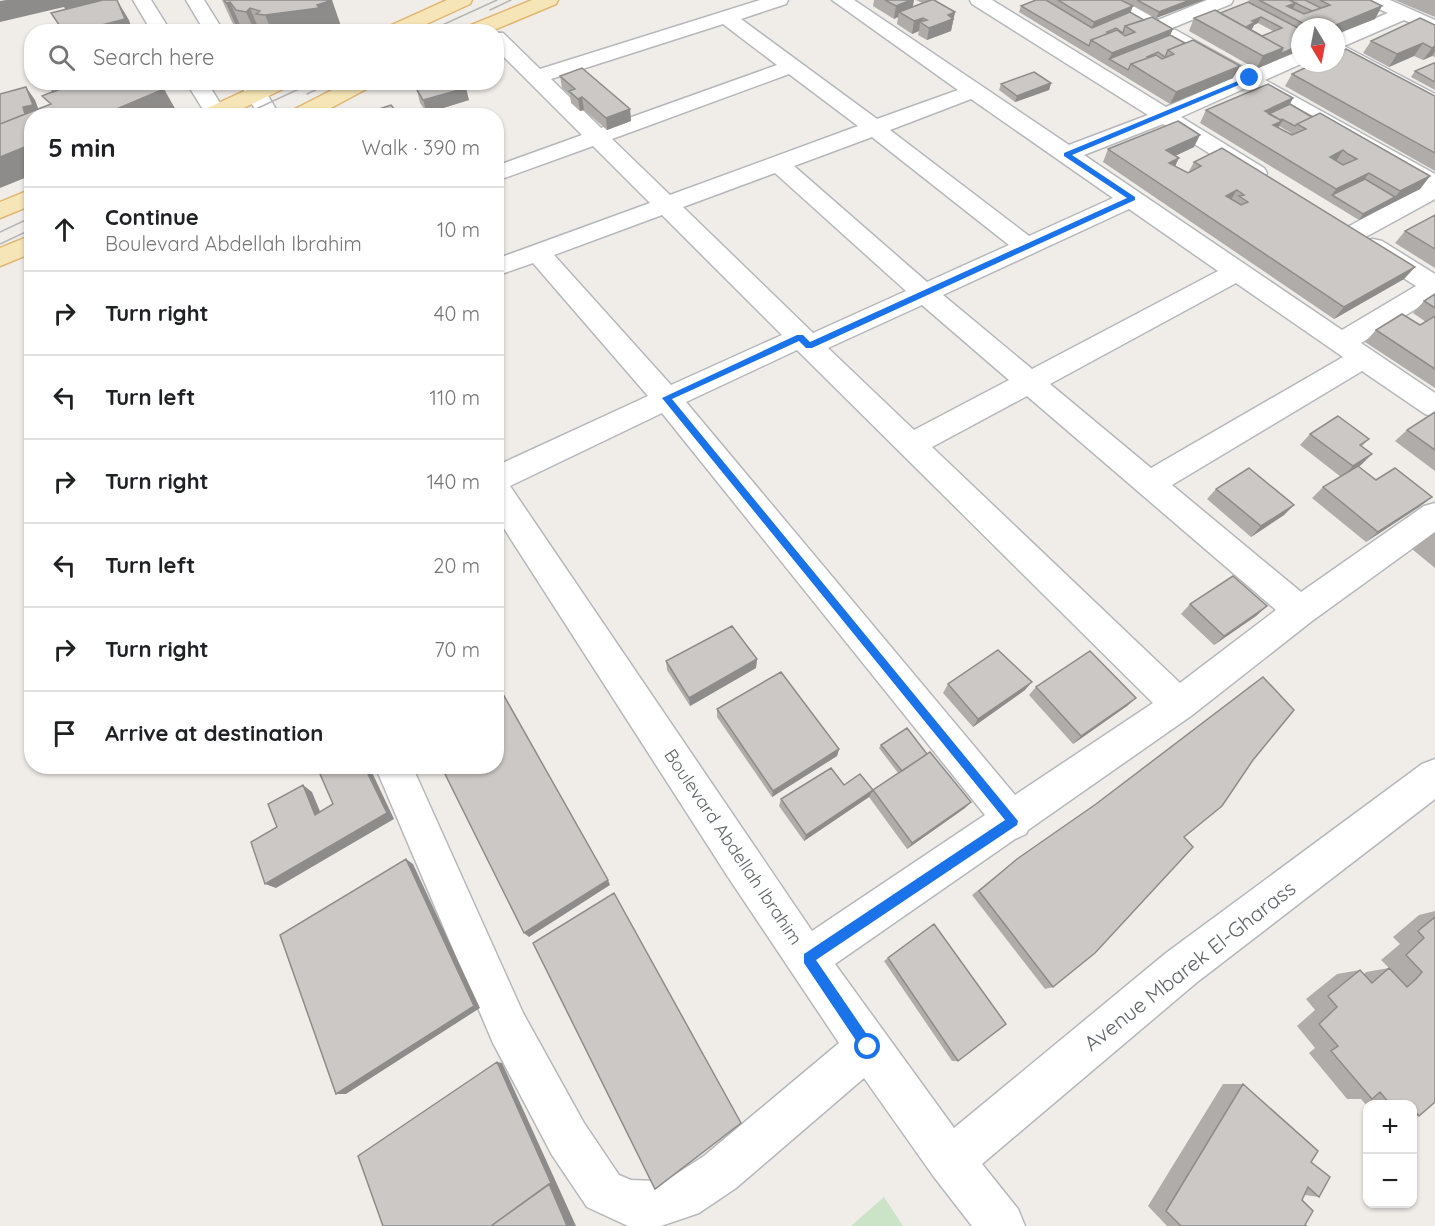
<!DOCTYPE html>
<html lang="en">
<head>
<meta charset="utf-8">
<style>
	body { margin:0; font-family:Quicksand,sans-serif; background:#f6f6f6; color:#202124 }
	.controls { position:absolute; right:18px; bottom:18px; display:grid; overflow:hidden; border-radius:12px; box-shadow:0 2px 4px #0004 }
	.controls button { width:54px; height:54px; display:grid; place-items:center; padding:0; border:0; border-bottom:2px solid #e0e0e0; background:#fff; color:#202124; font:30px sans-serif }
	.compass { position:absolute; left:1291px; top:18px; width:54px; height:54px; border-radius:50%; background:#fff; box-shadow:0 2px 4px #0004; rotate:170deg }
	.stop { position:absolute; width:18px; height:18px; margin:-14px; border:4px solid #1a73e8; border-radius:50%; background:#fff }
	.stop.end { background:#1a73e8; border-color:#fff; box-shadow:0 2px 6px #0008 }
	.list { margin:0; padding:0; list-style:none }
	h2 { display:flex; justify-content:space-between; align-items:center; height:78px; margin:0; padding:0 24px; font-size:26px }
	h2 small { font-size:20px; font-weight:400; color:#757577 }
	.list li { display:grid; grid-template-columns:39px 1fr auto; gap:18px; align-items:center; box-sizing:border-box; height:84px; padding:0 24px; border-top:2px solid #e0e0e0 }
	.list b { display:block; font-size:22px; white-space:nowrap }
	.list p { margin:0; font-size:20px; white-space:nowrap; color:#757577 }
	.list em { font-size:20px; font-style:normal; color:#757577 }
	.icon { flex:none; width:33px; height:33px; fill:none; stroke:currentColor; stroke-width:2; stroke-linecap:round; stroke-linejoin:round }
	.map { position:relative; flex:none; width:1435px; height:1226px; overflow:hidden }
	.search { position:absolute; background:#fff; box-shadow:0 2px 4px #0004; left:24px; top:24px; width:480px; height:66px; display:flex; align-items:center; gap:15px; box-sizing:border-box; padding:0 21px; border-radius:24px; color:#757577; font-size:22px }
	.panel { position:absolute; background:#fff; box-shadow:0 2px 4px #0004; left:24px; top:108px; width:480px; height:666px; border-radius:24px }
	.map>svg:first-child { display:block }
	.green { fill:#cbe4c8 }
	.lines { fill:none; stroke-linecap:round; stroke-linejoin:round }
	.minor-casing { stroke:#b5b8bb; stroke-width:3 }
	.major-casing { stroke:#e1b670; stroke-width:3 }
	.minor { fill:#fff; fill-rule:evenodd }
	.major { fill:#f6e6b7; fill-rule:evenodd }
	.tram { stroke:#b4b5b5; stroke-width:1.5 }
	.wall { fill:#afaca9; fill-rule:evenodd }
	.shaded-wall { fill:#8e8c8a }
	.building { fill:#cbc8c5; stroke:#8e8c8a; stroke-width:1.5; fill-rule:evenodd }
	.route { fill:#1a73e8 }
	.labels { text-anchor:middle; stroke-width:5; stroke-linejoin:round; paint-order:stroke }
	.street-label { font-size:18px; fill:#606367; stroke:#fff }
	.near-street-label { font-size:21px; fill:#606367; stroke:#fff }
</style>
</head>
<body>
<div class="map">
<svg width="1435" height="1226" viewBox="0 0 1435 1226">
	<rect width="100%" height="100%" fill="#f0ede9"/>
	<path class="green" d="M884,1197L903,1226H851Z"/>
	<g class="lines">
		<g class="minor-casing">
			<path id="minor" d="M133,0H151L171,32H152Z
				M186,0H204L224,32H205Z
				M760,0H788L786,4L741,19L877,119L958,90L832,0H854L1069,145L1148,115L972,4L970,0H992L1166,107L1233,78L1101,4L1099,0H1122L1158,20L1207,0H1233L1231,4L1172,28L1250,71L1300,51V63H1303L1265,80L1435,174V199L1362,239L1353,242L1344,239L1341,234L1344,229L1423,186L1248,87L1181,117L1264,168L1267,173L1264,178L1256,180L1248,178L1163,124L1084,155L1342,330L1416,286L1364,253L1361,247L1364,241L1373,239L1382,241L1435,274V297L1361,343L1435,393V417L1425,414L1362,371L1172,485L1301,592L1424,506L1435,503V532L1312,621L1191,716L1028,830L1026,834L1015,839L835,964L954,1128L1166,953L1422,764L1435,759V799L1196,983L982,1164L1018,1209L1025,1226H972L934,1177L864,1078L736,1188L699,1213L661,1226H628L587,1207L552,1155L493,1043L375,766H412L523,1013L584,1123L619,1175L631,1180L656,1181L673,1176L704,1156L839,1043L728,877L496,516V466L648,396L533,263L496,276V259L650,203L593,146L496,181V166L582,135L496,49V32H494L503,33L540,69ZM723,24L777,65L601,128L551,79ZM789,74L858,126L670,195L612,139ZM971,99L1113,198L1029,236L890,130ZM872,137L1009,245L927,282L794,166ZM775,173L906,291L813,333L683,207ZM1129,209L1218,271L1032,369L943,295ZM662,215L782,335L671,385L554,255ZM1236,283L1343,357L1151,468L1050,384ZM922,305L1009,380L914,430L828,348ZM797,350L800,353L1153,703L1015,795L686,402ZM1027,396L1276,610L1180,683L932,447ZM662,413L985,815L812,931L510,486Z
				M1365,0H1390L1435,20V33L1404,20L1344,46L1435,94V108L1336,58V35L1388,13L1367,4Z
				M186,82H207L228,116H207Z
				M239,82H260L280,116H259Z"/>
		</g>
		<g class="major-casing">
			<path id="major" d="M447,0H472L470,4L409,32H383L385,28Z
				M532,0H558L556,4L489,32H462L464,28Z
				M264,82H292L289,86L227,116H199L201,111Z
				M348,82H375L372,86L316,116H289L291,111Z
				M32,189V205L0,218V202Z
				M32,235V253L0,266V248Z"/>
		</g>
		<use href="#minor" class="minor"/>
		<use href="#major" class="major"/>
		<path class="tram" d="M490,10L511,0
			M427,32L497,0
			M307,94L332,82
			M241,116L314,82
			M0,232L32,217
			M0,244L32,229"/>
	</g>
	<path class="wall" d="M222,0H331L343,32H238L232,22Z
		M874,0H914L912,7L922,3L916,0H937L935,1L955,12L951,31L927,40L918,35L919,31L912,34L897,24L898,17L894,19L873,6Z
		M1036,0H1121L1133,6L1130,12L1144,20L1173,29L1170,35L1233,78L1170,104L1019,12L1021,6Z
		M1124,0H1204L1156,18Z
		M1249,0H1370L1375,19L1336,34V27H1300V50L1256,69L1189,31L1194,18L1220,13L1248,2ZM1258,23L1273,31L1262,36L1251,29H1252L1254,25Z
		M1395,0H1435V17L1411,7Z
		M1435,25V57L1432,56L1423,60L1414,56L1389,67L1363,53L1371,41Z
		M1435,63V90L1411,77L1415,71Z
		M1292,74L1435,96V171L1285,86Z
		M560,76L630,109L631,121L607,130L584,110L580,111L571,103L570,95L562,88Z
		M1051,83L1049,90L1015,102L999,90L1001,84Z
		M417,90L469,100L427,113L420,103Z
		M1293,98L1290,104L1430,176L1420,189L1359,220L1200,123L1206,110ZM1279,126L1291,133L1290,134L1278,127Z
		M1194,147L1175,156V166L1188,173L1194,162L1415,267L1404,279L1334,319L1103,162L1108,149Z
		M1435,215V268L1395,243L1405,231Z
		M1435,294V388L1365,342L1376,330L1420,325L1426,322L1413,313L1424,301Z
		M1435,412V471L1395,441L1407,430Z
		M1310,434L1369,439L1362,446L1361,465L1358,466L1376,480L1432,497L1419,507L1366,542L1312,498L1323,487L1341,477L1300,445Z
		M1216,489L1284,515L1251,537L1207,499Z
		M1435,532V568L1412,549Z
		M1190,604L1267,606L1256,616L1214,645L1181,614Z
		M757,659L756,668L690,706L667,670L666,661Z
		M948,684L1025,690L973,727L943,693Z
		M1036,687L1136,698L1127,706L1073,744L1029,695Z
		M717,709L839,749L837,756L772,797L717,717Z
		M881,745L965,808L907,849L869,797L804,841L779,806L781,799L844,785L873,790L898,773L879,748Z
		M1184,837L1053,987L1045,989L972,895L1017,859Z
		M1435,911V1102L1419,1116H1413V1104H1368V1107L1361,1099H1347L1309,1053L1315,1048L1297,1026L1315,1010L1306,999L1337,974L1360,970L1364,974L1366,972L1389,968L1381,960L1400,944L1393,937L1419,915Z
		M934,924L958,1061H952L884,961Z
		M1223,1084H1243L1319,1197L1305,1195L1302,1200L1305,1225L1307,1226H1167L1148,1206Z"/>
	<path class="shaded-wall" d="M6,0H110L68,14L64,7L0,22V1Z
		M117,0L129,20L133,32H75Z
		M332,0L343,32H272L265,15L317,5Z
		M902,0H914L912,11L899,12L898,17L894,19L896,6Z
		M1190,0H1204L1156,18L1159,12Z
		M230,2L243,32H239L226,3Z
		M1296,3L1289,16L1287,7Z
		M1133,6L1128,19L1089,34L1094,22Z
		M1382,6L1375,19L1336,34V27H1331Z
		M250,8L260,32H255L246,12Z
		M955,12L951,31L927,40L929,28L948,15Z
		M1261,17L1258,23L1254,25L1252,29L1243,33L1246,27L1252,21Z
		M923,18L922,24L920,22L919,31L912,34L914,21Z
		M1173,29L1167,41L1109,59L1112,53Z
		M1423,43L1414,56L1389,67L1397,54Z
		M1300,45V50L1277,60L1280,54Z
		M1435,46V51L1432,56L1423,60L1432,48Z
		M1283,48L1277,60L1256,69L1263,56Z
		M1240,66L1233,78L1170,104L1176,92Z
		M1051,83L1049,90L1015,102L1017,96Z
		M26,87L35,100L41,116L29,125L23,107Z
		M466,88L469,100L427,113L423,100Z
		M164,89L177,112L170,116H100Z
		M582,97L584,110L580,111L578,99Z
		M1293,98L1286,111L1261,117L1265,111Z
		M630,109L631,121L607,130L606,118Z
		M1282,119L1281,122L1282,121L1275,134L1273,124Z
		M1200,135L1194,147L1160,163L1166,150Z
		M32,144V175L0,188V157Z
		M1343,150L1335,163L1330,157Z
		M1179,158L1173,171L1169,163Z
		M1369,173L1360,186L1332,195L1336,189Z
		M1430,176L1420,189L1359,220L1363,214L1395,197L1400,191Z
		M1237,190L1229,203L1226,196Z
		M1415,267L1404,279L1334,319L1344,307Z
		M1372,454L1361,465L1342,478L1353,466Z
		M1432,497L1419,507L1366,542L1378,532Z
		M1294,505L1284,515L1251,537L1261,526Z
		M1267,606L1256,616L1214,645L1224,636Z
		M757,659L756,668L690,706L689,698Z
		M1032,682L1025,690L973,727L978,719Z
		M1136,698L1127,706L1073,744L1081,736Z
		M839,749L837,756L772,797L773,791Z
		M299,766H322L307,774L297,767Z
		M364,766H369L394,819L276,888L265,884L387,813Z
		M303,785L312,792L324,821L315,815Z
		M873,790L869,797L804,841L806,835Z
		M971,802L965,808L907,849L912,843Z
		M406,859L413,864L480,1008L346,1094H336Z
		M608,880L610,885L529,937L524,933Z
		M497,1062L502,1063L576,1226H493Z"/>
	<path class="building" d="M103,0H117L125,19L75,32H64L51,13Z
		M224,0H332L317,5L319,8L265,15L256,14L260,11L250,8L246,12L236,10L230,2L226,3Z
		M885,0H911L896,6Z
		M931,0H934L955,12L948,15L953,19L929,28L920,22L927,20L923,18L914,21L899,12Z
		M1036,0H1046L1092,28L1130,12L1144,20L1125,26L1123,33L1116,28L1107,32L1109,33L1091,40L1089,46L1021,6Z
		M1058,0H1121L1133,6L1094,22Z
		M1137,0H1190L1159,12Z
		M1259,0H1289L1296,3L1287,6L1304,14L1330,5L1320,0H1370L1382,6L1331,27H1310Z
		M1289,0H1305L1321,8L1312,11Z
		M1248,2L1300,29V45L1280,54L1283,48L1220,13ZM1261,17L1282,28L1262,36L1246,27L1255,22L1252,21Z
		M1215,10L1283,48L1263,56L1194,18Z
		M1152,17L1173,29L1112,53L1091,40L1117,30L1125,36L1135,32L1125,26Z
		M1420,18L1435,25V46L1432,48L1423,43L1397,54L1371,41Z
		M1170,35L1185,43L1168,50L1165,57L1158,52L1147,57L1148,58L1131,64L1128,70L1109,59Z
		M1193,40L1240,66L1176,92L1131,64L1156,55L1162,59L1174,54L1168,50Z
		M1346,49L1435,96V153L1292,74L1315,63H1336V54Z
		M1434,63H1435V82L1415,71Z
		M582,68L630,109L606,118L582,97L578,99L569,91L575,89L560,76Z
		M1034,72L1051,83L1017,96L1001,84Z
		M49,82H77L53,92Z
		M77,82H157L164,89L100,116H32V144L0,157V124L51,104L42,96Z
		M433,82H462L466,88L423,100L417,90Z
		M1268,84L1293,98L1265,111L1282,121L1273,125L1292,135L1306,129L1297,124L1320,113L1430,176L1400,191L1369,173L1336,189L1206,110ZM1343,150L1348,154L1357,159L1343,165L1330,157Z
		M26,87L33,105L23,107L25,114L0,124V94Z
		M1290,104L1312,117L1297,124L1295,126L1282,119L1280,120L1269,114Z
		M391,105L400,116H357Z
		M1178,121L1200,135L1166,150L1179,158L1169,163L1188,173L1201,166L1194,162L1222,148L1415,267L1344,307L1108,149ZM1237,190L1244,195L1239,196L1248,202L1241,205L1226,196Z
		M1365,179L1395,197L1363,214L1332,195Z
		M1435,215V249L1405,231Z
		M1435,294V308L1424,301Z
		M1402,314L1420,325L1435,316V369L1376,330Z
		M1435,412V450L1407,430Z
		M1338,416L1369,439L1360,445L1372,454L1353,466L1310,434Z
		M1358,466L1376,480L1395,468L1432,497L1378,532L1323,487Z
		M1249,468L1294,505L1261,526L1216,489Z
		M1233,576L1267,606L1224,636L1190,604Z
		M732,626L757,659L689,698L666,661Z
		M998,650L1032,682L978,719L948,684Z
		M1090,651L1136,698L1081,736L1036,687Z
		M781,672L839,749L773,791L717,709Z
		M1263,677L1294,710L1253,760L1222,806L1184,837L1193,847L1095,953L1053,987L979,891L1017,859L1096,804Z
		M503,694L608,880L524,933L441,766H496V698Z
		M907,728L927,754L902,771L881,745Z
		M930,752L971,802L912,843L873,790Z
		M334,766H364L387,813L265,884L251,842L277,827L268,804L303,785L315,815L333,804L320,774Z
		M831,768L844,785L860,774L873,790L806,835L781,799Z
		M406,859L474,1006L336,1094L280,935Z
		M614,893L741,1123L655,1189L533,943Z
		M1435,917V1102L1419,1116L1413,1109V1104H1390L1380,1092L1372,1099L1331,1051L1338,1046L1319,1024L1337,1007L1328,996L1360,970L1372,983L1389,968L1407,987L1416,979L1422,972L1406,955L1424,938L1418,931Z
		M934,924L1006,1024L958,1061L888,958Z
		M497,1062L551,1183L491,1226H383L358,1156Z
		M1243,1084L1318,1151L1311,1162L1330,1177L1319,1197L1308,1187L1302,1200L1313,1211L1305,1225L1307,1226H1181L1166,1211Z
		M549,1184L567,1226H491Z"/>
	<path class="route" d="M1250,76L1253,79L1072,155L1135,197V200L812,348H806L799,341L672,399L1018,821L1017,825L816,960L872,1042L874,1047L872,1051L868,1053L863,1051L804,963V954L1005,820L662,398L797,335H803L810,342L1127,198L1064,156V153Z"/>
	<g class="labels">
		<g class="street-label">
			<text transform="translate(733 847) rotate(56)" y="6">Boulevard Abdellah Ibrahim</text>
		</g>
		<g class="near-street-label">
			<text transform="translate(1190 966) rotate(-38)" y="7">Avenue Mbarek El-Gharass</text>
		</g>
	</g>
</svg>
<div class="controls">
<button>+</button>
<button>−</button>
</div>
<svg class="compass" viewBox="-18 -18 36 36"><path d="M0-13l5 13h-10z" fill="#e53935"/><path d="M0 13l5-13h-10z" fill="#757577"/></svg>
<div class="stop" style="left:868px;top:1047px"></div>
<div class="stop end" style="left:1250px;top:78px"></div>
<div class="search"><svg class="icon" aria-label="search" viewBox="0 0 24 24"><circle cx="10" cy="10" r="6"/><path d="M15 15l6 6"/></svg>Search here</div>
<section class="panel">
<h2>5 min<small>Walk · 390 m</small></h2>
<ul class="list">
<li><svg class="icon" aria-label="ahead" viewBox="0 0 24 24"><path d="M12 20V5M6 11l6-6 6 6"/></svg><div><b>Continue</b><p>Boulevard Abdellah Ibrahim</p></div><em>10 m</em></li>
<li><svg class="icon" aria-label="right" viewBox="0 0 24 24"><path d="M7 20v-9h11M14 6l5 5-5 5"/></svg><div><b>Turn right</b></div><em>40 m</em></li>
<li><svg class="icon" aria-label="left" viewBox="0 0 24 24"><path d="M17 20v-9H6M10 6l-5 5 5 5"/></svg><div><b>Turn left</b></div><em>110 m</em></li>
<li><svg class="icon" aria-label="right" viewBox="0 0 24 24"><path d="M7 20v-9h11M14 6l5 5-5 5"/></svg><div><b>Turn right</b></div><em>140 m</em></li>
<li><svg class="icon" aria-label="left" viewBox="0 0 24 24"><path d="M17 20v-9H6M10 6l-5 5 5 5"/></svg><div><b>Turn left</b></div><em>20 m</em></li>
<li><svg class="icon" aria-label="right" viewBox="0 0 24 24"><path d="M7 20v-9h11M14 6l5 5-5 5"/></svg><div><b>Turn right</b></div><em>70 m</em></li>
<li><svg class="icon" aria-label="arrive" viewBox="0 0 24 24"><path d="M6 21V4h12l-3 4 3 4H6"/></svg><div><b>Arrive at destination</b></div></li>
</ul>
</section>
</div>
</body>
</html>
